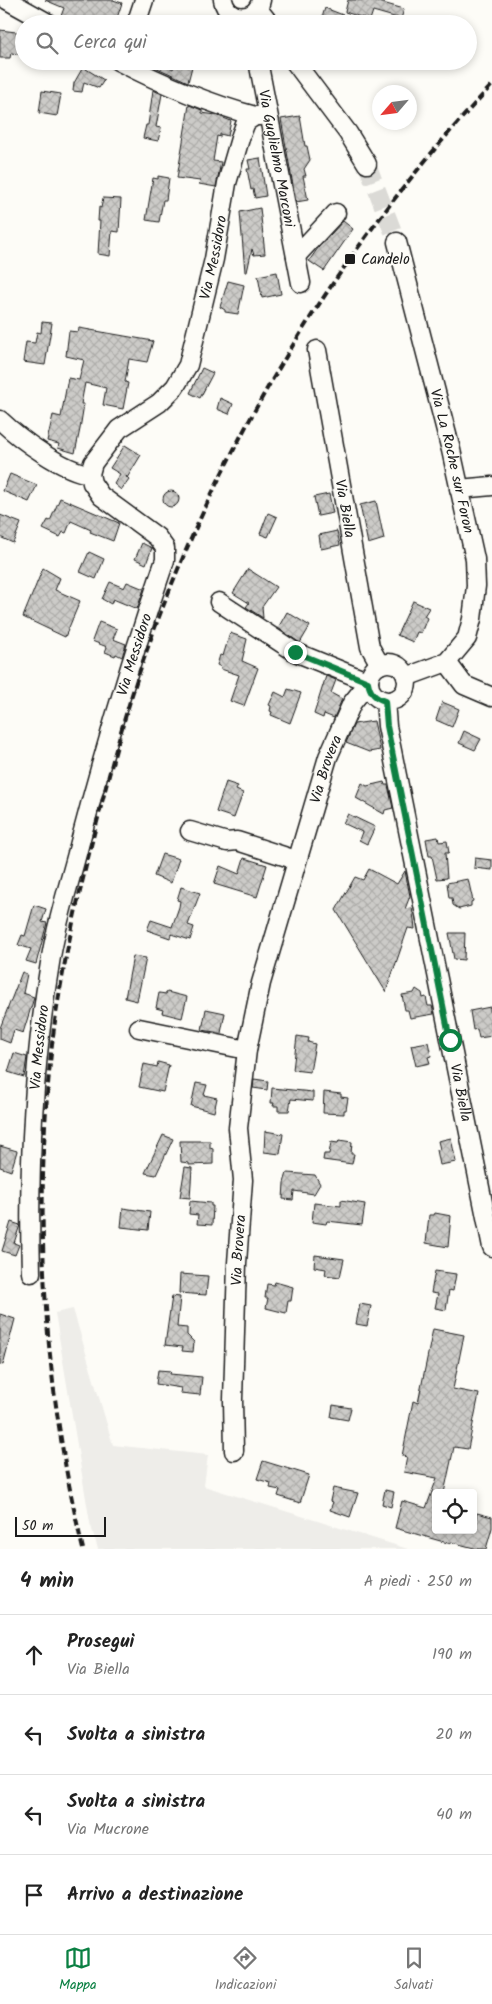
<!DOCTYPE html>
<html lang="it">
<head>
<meta charset="utf-8">
<style>
	body { margin:0; font-family:Kalam,sans-serif; background:#f6f6f6; color:#222 }
	.controls { position:absolute; right:15px; bottom:15px; display:grid; overflow:hidden; border-radius:5px; box-shadow:0 2px 8px #0003 }
	.controls button { width:45px; height:45px; display:grid; place-items:center; padding:0; border:0; border-bottom:1px solid #e0e0e0; background:#fff; color:#222; font:25px sans-serif }
	.compass { position:absolute; left:372px; top:85px; width:45px; height:45px; border-radius:50%; background:#fff; box-shadow:0 2px 8px #0003; rotate:242deg }
	.scale { position:absolute; left:15px; bottom:12px; width:91px; box-sizing:border-box; padding-left:5px; border:2px solid #1c1c1c; border-top:0; font-size:14px; line-height:18px; white-space:nowrap; color:#1c1c1c; -webkit-text-stroke:4px #fdfcf7; paint-order:stroke }
	.stop { position:absolute; width:15px; height:15px; margin:-11px; border:4px solid #0b8043; border-radius:50%; background:#fff }
	.stop.end { background:#0b8043; border-color:#fff; box-shadow:0 1px 5px #0008 }
	.list { margin:0; padding:0; list-style:none }
	h2 { display:flex; justify-content:space-between; align-items:center; height:65px; margin:0; padding:0 20px; font-size:21px }
	h2 small { font-size:16px; font-weight:400; color:#767676 }
	.list li { display:grid; grid-template-columns:32px 1fr auto; gap:15px; align-items:center; box-sizing:border-box; height:80px; padding:0 20px; border-top:1px solid #e0e0e0 }
	.list b { display:block; font-size:19px; white-space:nowrap }
	.list p { margin:0; font-size:16px; white-space:nowrap; color:#767676 }
	.list em { font-size:16px; font-style:normal; color:#767676 }
	.icon { flex:none; width:28px; height:28px; fill:none; stroke:currentColor; stroke-width:2; stroke-linecap:round; stroke-linejoin:round }
	.map { position:relative; flex:none; width:492px; height:1549px; overflow:hidden }
	.search { position:absolute; background:#fff; box-shadow:0 2px 8px #0003; left:15px; right:15px; top:15px; height:55px; display:flex; align-items:center; gap:12px; box-sizing:border-box; padding:0 18px; border-radius:28px; color:#767676; font-size:19px }
	.sheet { height:385px; background:#fff }
	nav { display:flex; justify-content:space-around; align-items:center; box-sizing:border-box; height:70px; border-top:1px solid #e0e0e0; background:#fff; font-size:14px; color:#767676 }
	nav a { display:grid; justify-items:center; gap:2px }
	nav .on { color:#0b8043 }
	.map>svg:first-child { display:block }
	.built { fill:#eeede9 }
	.building { fill:url(#building-cross-hatch); stroke:#1c1c1c }
	.lines { fill:none; stroke-linecap:round; stroke-linejoin:round }
	.minor-tunnel { stroke:#dbdad6; stroke-width:18; stroke-dasharray:18 9; stroke-linecap:butt }
	.minor-casing { stroke:#1c1c1c; stroke-width:21 }
	.minor { stroke:#fdfcf7; stroke-width:18 }
	.rail { stroke:#1c1c1c; stroke-width:4; stroke-dasharray:8 4; stroke-linecap:butt }
	.route { stroke:#0b8043; stroke-width:6 }
	.poi-dot { fill:#1c1c1c; stroke:#fdfcf7; stroke-width:2 }
	.labels { text-anchor:middle; stroke-width:4.5; stroke-linejoin:round; paint-order:stroke }
	.street-label { font-size:15px; fill:#1c1c1c; stroke:#fdfcf7 }
	.poi-label { font-size:15px; fill:#1c1c1c; stroke:#fdfcf7; text-anchor:start }
</style>
</head>
<body>
<div class="map">
<svg width="492" height="1549" viewBox="0 0 492 1549">
	<defs>
		<pattern id="building-cross-hatch" width="8" height="8" patternUnits="userSpaceOnUse" patternTransform="scale(1.25)"><rect width="8" height="8" fill="#cccbc8"/><path d="M0 0l8 8M0 8l8-8" fill="none" stroke="#afaeab"/></pattern>
	</defs>
	<rect width="100%" height="100%" fill="#fdfcf7"/>
	<filter id="ink" filterUnits="userSpaceOnUse"><feTurbulence type="fractalNoise" baseFrequency=".02" numOctaves="2"/><feDisplacementMap in="SourceGraphic" scale="10" xChannelSelector="R" yChannelSelector="G"/><feConvolveMatrix kernelMatrix="1 2 1 2 8 2 1 2 1" color-interpolation-filters="sRGB"/></filter>
	<g filter="url(#ink)">
		<path class="built" d="M73,1309L113,1445L208,1455L204,1486L408,1549H98L90,1523L55,1313Z"/>
		<path class="building" d="M45,0H113L122,3L115,24H75L61,16L64,8Z
			M348,0H372L404,9L401,19L373,11L370,20L345,12Z
			M325,8L343,15L340,24H320Z
			M0,30L24,33V55L11,53L10,58H0Z
			M142,61H157L173,69L175,61H192L193,63L188,82Z
			M86,62L87,63L86,69L104,80L99,88L84,82L82,92L73,91L74,83Z
			M153,90L162,94L156,127L161,128L158,141L143,138L146,125H148Z
			M42,91L61,94L57,116L39,113Z
			M189,105L202,110V113L216,115L231,121L228,136L220,134V137L217,136L213,161L221,162L216,187L199,184L200,181L177,178Z
			M300,116L305,146H307L310,160L304,169L306,176H303L308,200L296,202L281,119Z
			M260,158L266,196L255,198L253,189L251,190L247,169H250L248,160Z
			M158,176L169,178L166,200H163L159,222L146,220L153,178L158,179Z
			M103,198L121,199L119,232L112,231L110,256L98,254L100,221H98L99,207L101,208Z
			M260,208L265,254L254,255L252,249L247,272H245L240,212Z
			M343,221L353,229L324,271L309,261L318,248Z
			M277,272L281,294L262,298L258,276Z
			M228,281L244,285L238,314L225,312V310L220,307Z
			M42,322L52,323L45,365L23,362L26,342L35,343L37,332L41,333Z
			M79,328L153,341L147,362L129,359L125,382L128,383L123,409L103,405L106,388L85,383L81,404H84L80,429L75,453L58,448L59,444L47,441L53,415L61,417L68,378L79,380L84,360L66,356L69,331L78,332Z
			M202,368L213,373L200,398L190,393Z
			M220,398L233,404L229,414L217,409Z
			M125,445L141,455L127,478L126,476L129,479L121,490L114,484L120,474L110,468Z
			M10,474L37,485L29,502L3,491Z
			M163 499a8 8 0 1 1 16 0a8 8 0 1 1-16 0Z
			M329,494L333,513L318,516L314,497Z
			M60,498L119,523L113,541L90,532L91,530L71,521L66,533L63,532L60,537L43,529L48,520L50,521Z
			M376,501L384,539L368,544L360,505Z
			M268,513L277,517L268,537L260,534Z
			M0,515L21,523L13,543L0,537Z
			M337,531L340,545L321,549L319,535Z
			M142,543L152,548L146,564L135,559Z
			M89,552L104,559L96,579L80,572Z
			M43,568L60,578L55,590L80,601L65,637L23,617Z
			M248,569L276,587L262,607L263,618L246,607L249,603L233,593Z
			M110,582L124,588L127,582L144,589L137,609L113,599L111,604L102,599Z
			M413,601L429,608L424,616L427,618L421,633L417,632L413,642L397,635Z
			M287,612L310,626L300,643L278,628Z
			M99,622L117,629L113,639L126,644L122,657L116,654L115,656L105,652L107,647L92,641Z
			M230,633L247,639L242,661L258,668L244,706L230,701L239,675L221,669V667L217,665L220,655L223,656Z
			M326,676L336,680L331,693L342,699L334,718L324,714L323,718L314,714Z
			M288,689L301,693L290,723L271,715L272,712L270,711L271,706L269,705L275,692L285,697Z
			M442,702L459,709L452,727L436,720Z
			M374,721L380,750L369,752L346,743L354,724Z
			M464,731L481,739L475,750L459,743Z
			M226,782L238,786L236,790L243,793L234,818L216,812Z
			M384,782L385,785H388L393,808L385,810L384,814L356,798L362,783L367,786Z
			M348,814L375,827L367,844L359,840L362,832L343,823Z
			M438,837L439,842L447,841L449,853H445L447,878L437,879L432,856H429L426,839Z
			M162,854L179,859L171,883L154,876Z
			M244,858L267,865L257,897L214,884L220,866L239,874Z
			M475,858L492,860V870L474,868Z
			M369,869L397,884L405,871L410,896L405,909L412,908L414,920L415,929L408,928L386,992L336,910L355,877L363,880Z
			M468,879L473,901L471,902V906L459,909L453,905L452,898H449L447,883Z
			M181,887L200,893L188,925L194,927L190,940L171,934L170,938L147,930L151,920L172,927L179,907L180,901L177,900Z
			M34,905L46,909L42,922L47,923L36,964L26,961L31,949L18,945L22,935L25,936Z
			M449,933H465L464,960L454,959Z
			M133,956L146,958L137,1001L125,998Z
			M22,972L27,974L23,993L34,997L33,1001L23,1033L14,1030L10,1043L0,1039V1028Z
			M416,989L422,993L423,998L426,997L428,1006H432L434,1014L410,1018L408,1010H405L402,995L414,993Z
			M167,992L187,997L182,1018L162,1013L163,1010L156,1008L159,993L166,994Z
			M490,1007L492,1036L479,1038L477,1029L473,1030L470,1011Z
			M206,1009L225,1013L221,1033L202,1030Z
			M297,1036L309,1038L308,1042L315,1044L310,1072L293,1070Z
			M428,1042L431,1056L428,1057L430,1063L416,1066L411,1045Z
			M14,1053L27,1057L24,1077L8,1072Z
			M158,1062L169,1065L163,1092L139,1087L144,1064L157,1067Z
			M254,1079L268,1081L267,1090L253,1088Z
			M196,1083L207,1085L204,1095L217,1098L214,1112L191,1106Z
			M272,1088L313,1092V1101L291,1099L289,1111H278V1106H273L274,1103H271Z
			M324,1092L341,1094V1097L348,1098L346,1110H344V1114L323,1113Z
			M265,1131L283,1134L280,1154L264,1152Z
			M163,1135L173,1139L156,1175L145,1173Z
			M451,1138L456,1162L440,1165L437,1150L440,1149L438,1141Z
			M339,1140L352,1142L351,1154H354L352,1164L323,1160L324,1154H329L331,1142L338,1143Z
			M180,1141H210V1148L213,1149V1164L189,1165V1163L181,1162Z
			M0,1146L17,1151L11,1171L0,1167Z
			M185,1167L192,1168L190,1198L180,1197Z
			M287,1173L315,1175L320,1184L314,1194L294,1191L293,1200L283,1199L284,1183Z
			M341,1200L365,1204L362,1225L327,1221L326,1224L312,1222L314,1203L341,1206Z
			M190,1201L211,1203V1206H213L212,1225L197,1224L198,1215L189,1214Z
			M123,1208L150,1212L148,1230L121,1227Z
			M435,1213L451,1216L448,1247L426,1243L429,1215H434Z
			M11,1222L20,1225L14,1243L19,1245L15,1255L2,1251Z
			M315,1255L344,1259L340,1277L325,1275L326,1269L314,1267Z
			M435,1271L456,1274L453,1291L449,1290L446,1310L435,1308L438,1294L431,1293Z
			M180,1274L208,1276L206,1295L179,1293Z
			M275,1282L293,1287L291,1301H288L286,1313L266,1308L268,1298H265L267,1284L274,1285Z
			M172,1296L180,1297L177,1327L187,1328V1335L194,1342L193,1352L182,1351L183,1347L165,1345Z
			M360,1304L371,1306L367,1326L356,1324Z
			M0,1314L15,1319L3,1365L0,1364Z
			M433,1329L464,1335L453,1389L479,1394L468,1449L454,1447L444,1493H436V1530H473L477,1513L492,1517V1528L486,1549H478L451,1542V1544L395,1528L402,1501L426,1508L437,1478L404,1472L407,1457L402,1456L413,1401L418,1403Z
			M158,1370L171,1371L170,1374L202,1377L200,1395L180,1393L181,1388L156,1384Z
			M333,1405L351,1408L348,1420L331,1417Z
			M263,1461L309,1475L300,1503L278,1496L280,1490L270,1488L271,1483L257,1479Z
			M333,1488L358,1493L350,1517L330,1510L333,1502L330,1501Z
			M385,1490L394,1492L391,1507L382,1504Z"/>
		<g class="lines">
			<path class="minor-tunnel" d="M367,164L397,242"/>
			<g class="minor-casing">
				<g id="minor">
					<path d="M7,0L50,24"/>
					<path d="M223,0C227,22 257,22 261,0"/>
					<path d="M258,9L270,24"/>
					<path d="M136,24L144,0"/>
					<path d="M118,61C162,84 207,103 255,116H260"/>
					<path id="s1" d="M258,61L301,283"/>
					<path d="M294,61L348,133L367,164"/>
					<path id="s2" d="M397,242L451,450L475,559L476,586L472,619L467,638L447,662L406,677"/>
					<path d="M296,256L336,213"/>
					<path id="s3" d="M317,350L370,647L380,665"/>
					<path d="M0,420C20,439 63,471 90,474"/>
					<path d="M459,489L492,486"/>
					<path d="M219,602L295,652L369,682"/>
					<path d="M447,662L464,685L492,697"/>
					<circle cx="388" cy="682" r="19"/>
					<path id="s4" d="M385,701L387,726L492,1247"/>
					<path d="M190,831L227,842L237,841L296,860"/>
					<path d="M139,1028L247,1050"/>
					<path id="s5" d="M31,1273C28,1170 33,1065 50,963C56,923 70,882 80,842C105,747 133,653 165,560V548L157,537L101,496L92,483L90,474L93,463L119,429L159,403L175,387L188,365L214,259L227,183L241,135L246,122L255,116"/>
					<path id="s6" d="M234,1451L233,1400L237,1263L243,1180L238,1128L247,1050L261,983L328,757L352,703L360,693L369,688"/>
				</g>
			</g>
			<use href="#minor" class="minor"/>
			<path class="rail" d="M83,1549C42,1379 32,1201 54,1028C64,957 80,888 98,818C110,770 123,721 139,673C212,455 335,252 492,85"/>
		</g>
	</g>
	<g class="lines" filter="url(#ink)">
		<path class="route" d="M295,652L368,682C370,693 375,698 385,701L387,726L450,1040"/>
	</g>
	<rect class="poi-dot" x="344" y="253" width="12" height="12" rx="2.5"/>
	<g class="labels">
		<g class="street-label">
			<text dy="5" stroke="none"><textPath href="#s1" startOffset="99">Via Guglielmo Marconi</textPath></text>
			<text dy="5" stroke="none"><textPath href="#s5" startOffset="1111">Via Messidoro</textPath></text>
			<text dy="5" stroke="none"><textPath href="#s2" startOffset="226">Via La Roche sur Foron</textPath></text>
			<text dy="5" stroke="none"><textPath href="#s3" startOffset="161">Via Biella</textPath></text>
			<text dy="5" stroke="none"><textPath href="#s5" startOffset="631">Via Messidoro</textPath></text>
			<text dy="5" stroke="none"><textPath href="#s6" startOffset="694">Via Brovera</textPath></text>
			<text dy="5" stroke="none"><textPath href="#s5" startOffset="226">Via Messidoro</textPath></text>
			<text dy="5" stroke="none"><textPath href="#s4" startOffset="399">Via Biella</textPath></text>
			<text dy="5" stroke="none"><textPath href="#s6" startOffset="201">Via Brovera</textPath></text>
		</g>
		<g class="poi-label">
			<text x="361" y="264">Candelo</text>
		</g>
	</g>
</svg>
<div class="controls">
<button><svg class="icon" aria-label="locate" viewBox="0 0 24 24"><circle cx="12" cy="12" r="6"/><path d="M12 2v4M12 18v4M2 12h4M18 12h4"/></svg></button>
</div>
<svg class="compass" viewBox="-18 -18 36 36"><path d="M0-13l5 13h-10z" fill="#e53935"/><path d="M0 13l5-13h-10z" fill="#767676"/></svg>
<div class="scale">50 m</div>
<div class="stop" style="left:450px;top:1040px"></div>
<div class="stop end" style="left:295px;top:652px"></div>
<div class="search"><svg class="icon" aria-label="search" viewBox="0 0 24 24"><circle cx="10" cy="10" r="6"/><path d="M15 15l6 6"/></svg>Cerca qui</div>
</div>
<section class="sheet">
<h2>4 min<small>A piedi · 250 m</small></h2>
<ul class="list">
<li><svg class="icon" aria-label="ahead" viewBox="0 0 24 24"><path d="M12 20V5M6 11l6-6 6 6"/></svg><div><b>Prosegui</b><p>Via Biella</p></div><em>190 m</em></li>
<li><svg class="icon" aria-label="left" viewBox="0 0 24 24"><path d="M17 20v-9H6M10 6l-5 5 5 5"/></svg><div><b>Svolta a sinistra</b></div><em>20 m</em></li>
<li><svg class="icon" aria-label="left" viewBox="0 0 24 24"><path d="M17 20v-9H6M10 6l-5 5 5 5"/></svg><div><b>Svolta a sinistra</b><p>Via Mucrone</p></div><em>40 m</em></li>
<li><svg class="icon" aria-label="arrive" viewBox="0 0 24 24"><path d="M6 21V4h12l-3 4 3 4H6"/></svg><div><b>Arrivo a destinazione</b></div></li>
</ul>
</section>
<nav>
<a class="on"><svg class="icon" aria-label="map" viewBox="0 0 24 24"><path d="M3 6l6-2 6 2 6-2v14l-6 2-6-2-6 2zM9 4v14M15 6v14"/></svg>Mappa</a>
<a><svg class="icon" aria-label="directions" viewBox="0 0 24 24"><path d="M12 3l9 9-9 9-9-9zM9 14v-3h6M13 9l2 2-2 2"/></svg>Indicazioni</a>
<a><svg class="icon" aria-label="saved" viewBox="0 0 24 24"><path d="M7 4h10v16l-5-4-5 4z"/></svg>Salvati</a>
</nav>
</body>
</html>
